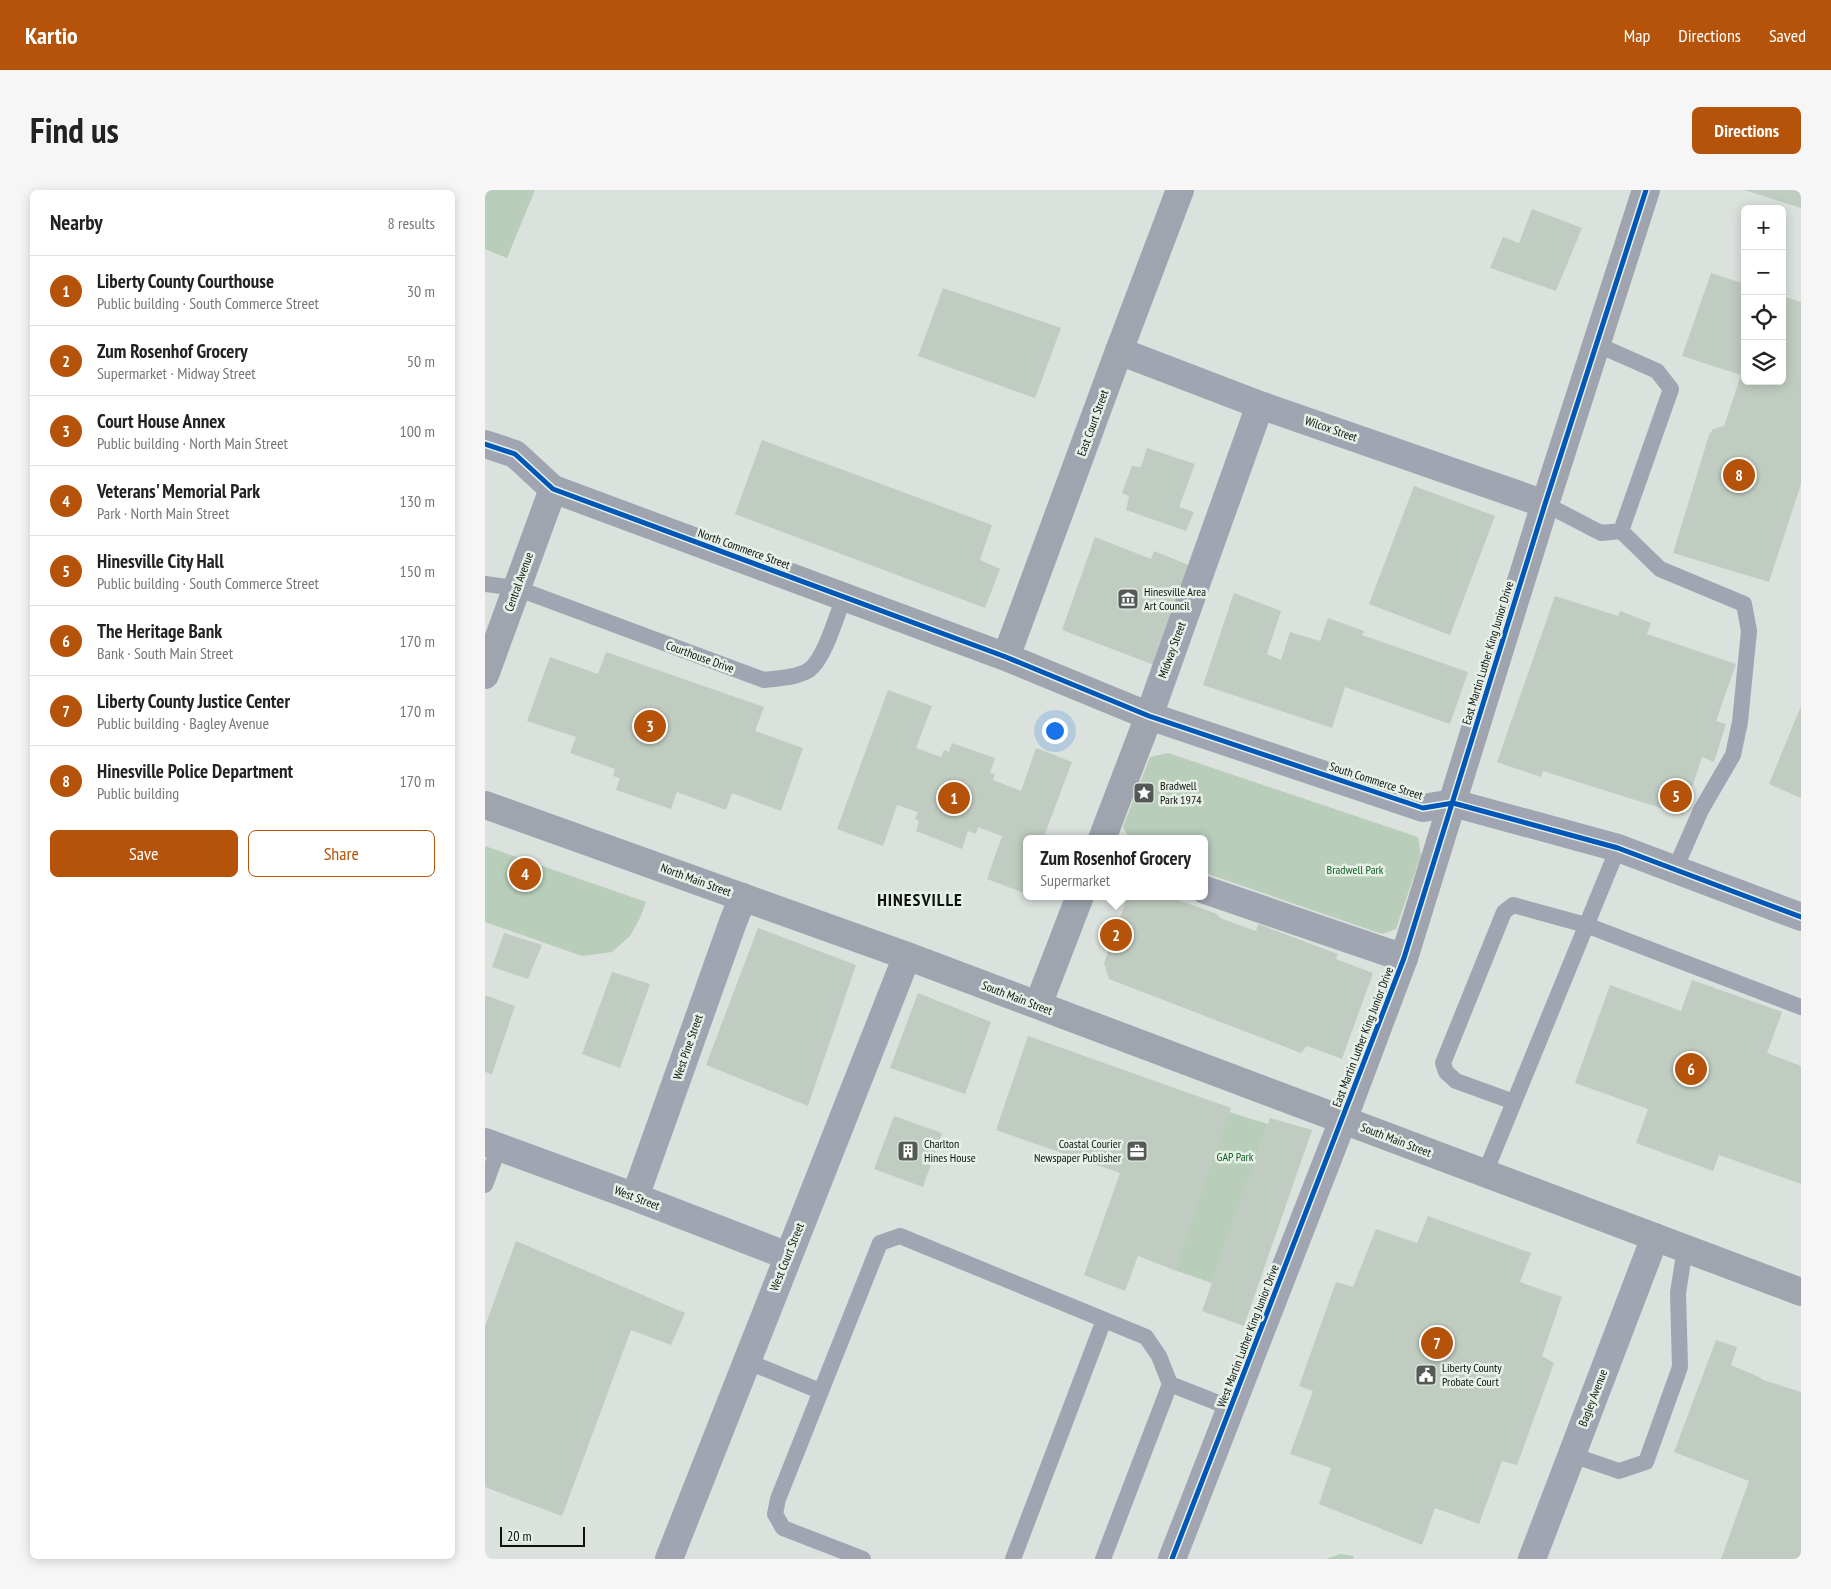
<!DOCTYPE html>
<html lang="en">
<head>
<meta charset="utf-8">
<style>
	body { margin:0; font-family:"PT Sans Narrow",sans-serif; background:#f6f6f6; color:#222 }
	.controls { position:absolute; right:15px; top:15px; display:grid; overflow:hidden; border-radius:8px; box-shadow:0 2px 12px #0003 }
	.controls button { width:45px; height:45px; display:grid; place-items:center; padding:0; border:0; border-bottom:1px solid #e0e0e0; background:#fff; color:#222; font:25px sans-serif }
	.scale { position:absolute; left:15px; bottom:12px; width:85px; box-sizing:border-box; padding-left:5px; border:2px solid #0f120f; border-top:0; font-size:14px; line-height:18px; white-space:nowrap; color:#0f120f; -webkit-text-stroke:4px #e6f0e7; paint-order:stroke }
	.you { position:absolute; left:569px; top:540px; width:18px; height:18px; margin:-12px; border:4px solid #fff; border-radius:50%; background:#1a73e8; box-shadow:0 0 0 8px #1a73e833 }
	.badge { display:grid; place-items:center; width:32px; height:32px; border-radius:50%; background:#b45309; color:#fff; font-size:16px; font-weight:700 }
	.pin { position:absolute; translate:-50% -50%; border:2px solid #fff; box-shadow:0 1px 5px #0006 }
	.popup { position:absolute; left:538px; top:645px; width:185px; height:65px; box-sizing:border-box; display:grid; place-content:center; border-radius:8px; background:#fff; filter:drop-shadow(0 1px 4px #0005); font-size:16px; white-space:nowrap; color:#767676 }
	.popup b { font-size:19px; color:#222 }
	.popup::after { content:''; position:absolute; left:50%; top:100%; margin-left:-10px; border:10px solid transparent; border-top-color:#fff }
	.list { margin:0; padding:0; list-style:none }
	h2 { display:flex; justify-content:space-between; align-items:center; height:65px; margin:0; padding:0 20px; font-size:21px }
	h2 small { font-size:16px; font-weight:400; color:#767676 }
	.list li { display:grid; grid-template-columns:32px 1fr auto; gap:15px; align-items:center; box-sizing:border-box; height:70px; padding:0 20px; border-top:1px solid #e0e0e0 }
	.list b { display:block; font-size:19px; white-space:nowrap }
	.list p { margin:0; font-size:16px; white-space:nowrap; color:#767676 }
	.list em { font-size:16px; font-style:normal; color:#767676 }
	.actions { display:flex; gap:10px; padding:15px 20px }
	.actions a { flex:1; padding:11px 0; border:1px solid #b45309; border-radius:8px; text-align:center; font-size:18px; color:#b45309 }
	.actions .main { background:#b45309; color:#fff }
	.icon { flex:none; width:28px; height:28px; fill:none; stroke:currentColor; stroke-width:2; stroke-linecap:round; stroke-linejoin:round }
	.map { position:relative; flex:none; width:1316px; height:1369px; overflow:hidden; border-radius:8px }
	header { display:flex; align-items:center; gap:30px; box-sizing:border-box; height:70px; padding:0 25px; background:#b45309; color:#fff }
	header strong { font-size:24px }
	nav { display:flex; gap:28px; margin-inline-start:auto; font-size:18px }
	.intro { display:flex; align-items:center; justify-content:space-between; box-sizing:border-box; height:120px; padding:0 30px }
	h1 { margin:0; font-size:35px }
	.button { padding:12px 22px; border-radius:8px; background:#b45309; color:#fff; font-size:18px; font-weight:700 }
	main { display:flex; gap:30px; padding:0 30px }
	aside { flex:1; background:#fff; border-radius:8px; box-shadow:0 2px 12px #0003 }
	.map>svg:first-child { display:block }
	.green { fill:#b8cdba }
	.building { fill:#c0ccc1 }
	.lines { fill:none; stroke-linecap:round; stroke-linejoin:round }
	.lane { stroke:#a0a5b1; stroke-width:16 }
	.street { stroke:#a0a5b1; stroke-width:28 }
	.secondary { stroke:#9fa4af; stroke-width:28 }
	.cycleway-casing { stroke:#e6f0e7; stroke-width:8 }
	.cycleway { stroke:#0057b8; stroke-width:5 }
	.labels { text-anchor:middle; stroke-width:5; stroke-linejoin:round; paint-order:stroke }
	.street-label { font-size:12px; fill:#0f120f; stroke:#e6f0e7 }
	.poi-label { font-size:12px; fill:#0f120f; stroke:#e6f0e7; text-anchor:start }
	.park-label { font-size:12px; fill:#0f5f27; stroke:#e6f0e7 }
	.district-label { font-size:18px; font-weight:bold; letter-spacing:1px; fill:#0f120f; stroke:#e6f0e7 }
</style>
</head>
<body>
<header>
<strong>Kartio</strong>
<nav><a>Map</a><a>Directions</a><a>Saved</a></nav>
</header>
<div class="intro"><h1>Find us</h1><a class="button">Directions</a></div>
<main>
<aside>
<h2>Nearby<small>8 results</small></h2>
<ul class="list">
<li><span class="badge">1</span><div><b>Liberty County Courthouse</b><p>Public building · South Commerce Street</p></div><em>30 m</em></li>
<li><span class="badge">2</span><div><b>Zum Rosenhof Grocery</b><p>Supermarket · Midway Street</p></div><em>50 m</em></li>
<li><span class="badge">3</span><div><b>Court House Annex</b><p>Public building · North Main Street</p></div><em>100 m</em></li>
<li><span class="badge">4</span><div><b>Veterans' Memorial Park</b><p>Park · North Main Street</p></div><em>130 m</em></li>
<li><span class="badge">5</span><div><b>Hinesville City Hall</b><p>Public building · South Commerce Street</p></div><em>150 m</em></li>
<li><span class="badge">6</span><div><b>The Heritage Bank</b><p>Bank · South Main Street</p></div><em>170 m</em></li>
<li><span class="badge">7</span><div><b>Liberty County Justice Center</b><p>Public building · Bagley Avenue</p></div><em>170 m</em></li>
<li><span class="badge">8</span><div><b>Hinesville Police Department</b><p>Public building</p></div><em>170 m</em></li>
</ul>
<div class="actions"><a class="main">Save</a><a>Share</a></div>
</aside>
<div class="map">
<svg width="1316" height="1369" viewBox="0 0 1316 1369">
	<rect width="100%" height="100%" fill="#dbe1dc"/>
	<path class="green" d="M0,0H50L22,68L0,59Z
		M683,563L933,647L936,665L911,739L897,744L720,683V649H645L638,637L665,567Z
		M0,656L161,712L155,728L145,746L127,762L97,766L0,732Z
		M744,922L783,934L727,1093L689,1080Z
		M855,1364L869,1366L868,1369H841Z"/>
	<path class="building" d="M1259,0H1316V18Z
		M1047,19L1097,38L1071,101L1005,78L1018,47L1034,53Z
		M1226,83L1260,94V191H1297V106L1316,112V294L1284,392L1188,363L1224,245L1228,239L1239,236L1256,185L1197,166Z
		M458,98L576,138L550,208L433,166Z
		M277,250L507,335L495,370L515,379L500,418L250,324Z
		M662,258L710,274L694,317L709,322L701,341L641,320L644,306L637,303L647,276L656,277Z
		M929,296L1010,326L965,445L884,414Z
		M610,347L666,369L669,361L711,378L672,476L577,440Z
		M749,403L796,421L782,464L796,470L805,442L835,451L843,428L879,441L877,445L983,482L965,534L860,497L847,538L718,495Z
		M1070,406L1133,426L1135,421L1166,433L1162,444L1251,474L1231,531L1241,534L1229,572L1217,567L1198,625L1058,581L1056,587L1012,572Z
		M121,462L279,517L270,541L318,558L296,621L247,603L241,620L192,602L186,619L131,600L135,588L128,586L130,579L85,563L91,547L42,531L65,467L113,484Z
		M403,500L447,516L431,558L456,567L459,560L464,562L467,553L510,568L505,583L510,584L508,590L536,601L551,558L587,572L558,649H542V692L539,703L502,689L517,646L493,637L491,644L483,641L477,659L431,641L434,631L430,629L433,622L412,615L398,656L352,639Z
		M1316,516V608L1284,594Z
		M643,706H682L732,724L735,728L771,741L773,734L853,764L851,769L888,783L857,869L822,856L816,863L624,789L619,773Z
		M273,738L371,775L323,916L221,875Z
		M19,743L57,755L43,789L7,777Z
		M127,782L165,794L135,878L97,864Z
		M1207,790L1297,822L1282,863L1316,876V994L1234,965L1228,981L1151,953L1163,919L1090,893L1125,795L1196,821Z
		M433,803L506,832L480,904L405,878Z
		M0,805L30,816L7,884L0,882Z
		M543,846L746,918L689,1080L653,1066L640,1101L599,1085L635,983L511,940Z
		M409,926L457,943L438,997L389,979Z
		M785,928L827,940L759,1136L717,1121Z
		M943,1026L1046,1063L1035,1092L1077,1107L1057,1166L1069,1173L1032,1275L1017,1271L994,1334L950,1318L937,1355L834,1314L846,1278L805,1264L828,1201L814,1196L851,1092L868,1097L891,1039L932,1053Z
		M31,1051L200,1123L186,1155L146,1140L77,1326L0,1297V1136Z
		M1231,1150L1252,1157L1246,1175L1274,1187L1278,1190L1316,1202V1369H1236L1264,1291L1189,1262Z"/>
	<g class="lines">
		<path class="lane" d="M1060,314L1116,343L1136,341L1186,199L1172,181L1111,154
			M1136,341L1175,379L1259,414L1264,441L1255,532L1248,565L1216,620L1190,679
			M0,394L31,398L279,490C294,488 311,488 324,480C339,470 352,425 359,407
			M1029,912L971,891L961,882L958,873L1019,722L1028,715L1101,735L1316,817
			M1000,983L1133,658
			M0,995L14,957
			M261,1171L335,1201
			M685,1194L746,1218
			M1087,1265L1134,1281L1161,1272L1195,1177L1193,1103L1200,1058
			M378,1369L298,1338L290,1324L293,1309L395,1053L415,1046L661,1147L674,1166L685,1194L618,1369
			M528,1369L619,1130"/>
		<path class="street" d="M634,161L775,215L1060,314
			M775,215L664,526L938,618L968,613L1133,658L1316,727
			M0,254L30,264L68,299
			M720,700L919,768
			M0,952L150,1007L303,1066
			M150,1007L248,732L258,707
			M184,1369L422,766
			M687,1369L858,930
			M1047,1369L1170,1047"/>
		<path class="secondary" d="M521,467L634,161L695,0
			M0,485L68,299L521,467L664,526L617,649
			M0,615L422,766L1316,1102
			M553,815L595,706
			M858,930L919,768L1060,314L1161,0"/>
		<g class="cycleway-casing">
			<path id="cycleway" d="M0,254L30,264L68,299L521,467L664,526L938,618L968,613L1133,658L1316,727
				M687,1369L919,768L1060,314L1161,0"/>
		</g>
		<use href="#cycleway" class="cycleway"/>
	</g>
	<defs>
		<g id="museum-square" transform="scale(1.125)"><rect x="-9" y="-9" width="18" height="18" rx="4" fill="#565a57" stroke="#e6f0e7"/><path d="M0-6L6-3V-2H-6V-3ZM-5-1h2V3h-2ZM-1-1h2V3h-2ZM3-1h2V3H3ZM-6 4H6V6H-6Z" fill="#fff"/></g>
		<g id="sight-square" transform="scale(1.125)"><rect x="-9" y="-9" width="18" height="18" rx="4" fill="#565a57" stroke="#e6f0e7"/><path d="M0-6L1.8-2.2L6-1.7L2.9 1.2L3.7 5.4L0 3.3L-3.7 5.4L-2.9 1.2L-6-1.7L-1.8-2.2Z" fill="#fff"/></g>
		<g id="building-square" transform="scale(1.125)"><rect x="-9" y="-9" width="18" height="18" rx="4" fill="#565a57" stroke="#e6f0e7"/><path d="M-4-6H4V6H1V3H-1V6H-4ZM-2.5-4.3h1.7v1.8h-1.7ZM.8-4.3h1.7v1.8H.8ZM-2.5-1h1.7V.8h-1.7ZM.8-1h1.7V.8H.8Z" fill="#fff"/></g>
		<g id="office-square" transform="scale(1.125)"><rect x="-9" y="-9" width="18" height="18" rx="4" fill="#565a57" stroke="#e6f0e7"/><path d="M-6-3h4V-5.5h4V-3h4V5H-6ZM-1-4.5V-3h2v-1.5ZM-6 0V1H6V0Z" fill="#fff"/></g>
		<g id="civic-square" transform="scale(1.125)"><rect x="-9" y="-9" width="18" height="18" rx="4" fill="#565a57" stroke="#e6f0e7"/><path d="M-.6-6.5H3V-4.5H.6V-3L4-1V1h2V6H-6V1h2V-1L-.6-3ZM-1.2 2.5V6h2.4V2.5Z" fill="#fff"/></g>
	</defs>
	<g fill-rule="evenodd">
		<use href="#museum-square" x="643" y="409"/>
		<use href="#sight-square" x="659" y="603"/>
		<use href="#building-square" x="423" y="961"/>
		<use href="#office-square" x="652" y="961"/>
		<use href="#civic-square" x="941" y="1185"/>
	</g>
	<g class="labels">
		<g class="street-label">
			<text transform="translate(608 233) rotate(-70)" y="4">East Court Street</text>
			<text transform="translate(846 239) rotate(19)" y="4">Wilcox Street</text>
			<text transform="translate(259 359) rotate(20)" y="4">North Commerce Street</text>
			<text transform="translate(34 392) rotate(-70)" y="4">Central Avenue</text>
			<text transform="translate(687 460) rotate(-70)" y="4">Midway Street</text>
			<text transform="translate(1003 463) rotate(-73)" y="4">East Martin Luther King Junior Drive</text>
			<text transform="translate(215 467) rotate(20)" y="4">Courthouse Drive</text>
			<text transform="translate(891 591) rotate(18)" y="4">South Commerce Street</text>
			<text transform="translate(211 690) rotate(20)" y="4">North Main Street</text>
			<text transform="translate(532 808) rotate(21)" y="4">South Main Street</text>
			<text transform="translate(878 847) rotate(-69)" y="4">East Martin Luther King Junior Drive</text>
			<text transform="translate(203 857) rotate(-71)" y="4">West Pine Street</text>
			<text transform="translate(911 950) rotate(21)" y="4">South Main Street</text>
			<text transform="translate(152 1008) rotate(21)" y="4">West Street</text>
			<text transform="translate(302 1067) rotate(-68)" y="4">West Court Street</text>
			<text transform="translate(763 1146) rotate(-69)" y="4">West Martin Luther King Junior Drive</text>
			<text transform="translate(1108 1208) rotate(-69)" y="4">Bagley Avenue</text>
		</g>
		<g class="poi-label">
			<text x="659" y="406">Hinesville Area<tspan x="659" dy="14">Art Council</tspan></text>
			<text x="675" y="600">Bradwell<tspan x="675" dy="14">Park 1974</tspan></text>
			<text x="439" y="958">Charlton<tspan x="439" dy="14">Hines House</tspan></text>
			<text x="636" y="958" text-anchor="end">Coastal Courier<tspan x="636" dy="14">Newspaper Publisher</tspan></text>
			<text x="957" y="1182">Liberty County<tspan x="957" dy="14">Probate Court</tspan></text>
		</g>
		<g class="park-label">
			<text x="870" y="684">Bradwell Park</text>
			<text x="750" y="971">GAP Park</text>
		</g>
		<g class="district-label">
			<text x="435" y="716">HINESVILLE</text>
		</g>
	</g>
</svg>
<div class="controls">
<button>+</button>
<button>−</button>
<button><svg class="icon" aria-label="locate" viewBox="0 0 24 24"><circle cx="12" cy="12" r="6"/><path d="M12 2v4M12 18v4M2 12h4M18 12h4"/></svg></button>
<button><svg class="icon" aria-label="layers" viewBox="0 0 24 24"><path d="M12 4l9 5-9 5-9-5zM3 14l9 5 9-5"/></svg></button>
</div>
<div class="scale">20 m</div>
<div class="you"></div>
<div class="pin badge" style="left:469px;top:608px">1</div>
<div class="pin badge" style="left:631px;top:745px">2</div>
<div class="popup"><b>Zum Rosenhof Grocery</b>Supermarket</div>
<div class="pin badge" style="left:165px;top:536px">3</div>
<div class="pin badge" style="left:40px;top:684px">4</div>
<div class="pin badge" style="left:1191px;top:606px">5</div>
<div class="pin badge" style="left:1206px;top:879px">6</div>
<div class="pin badge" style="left:952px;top:1153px">7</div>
<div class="pin badge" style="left:1254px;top:285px">8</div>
</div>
</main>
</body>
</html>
